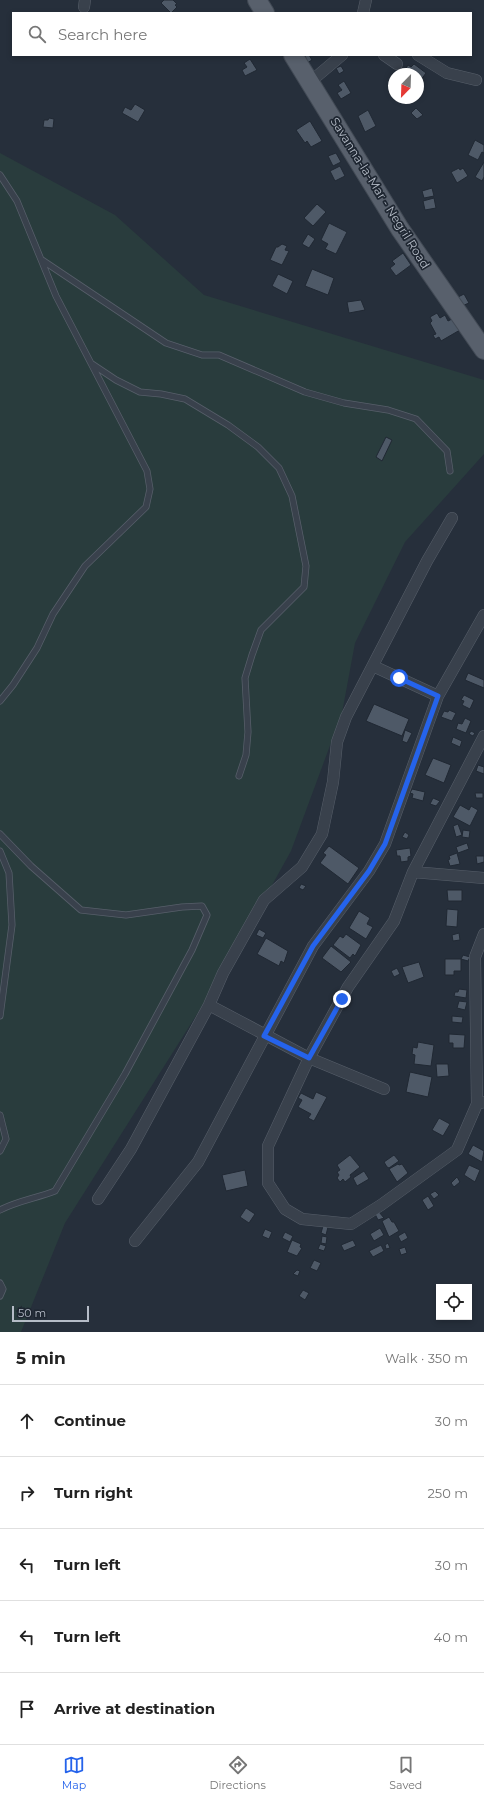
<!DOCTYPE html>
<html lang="en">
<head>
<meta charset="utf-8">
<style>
	body { margin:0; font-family:Montserrat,sans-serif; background:#f2f2f2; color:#222 }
	.controls { position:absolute; right:12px; bottom:12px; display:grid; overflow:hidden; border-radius:0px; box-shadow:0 2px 6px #0003 }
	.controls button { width:36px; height:36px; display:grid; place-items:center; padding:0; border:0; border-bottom:1px solid #e0e0e0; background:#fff; color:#222; font:20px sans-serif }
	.compass { position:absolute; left:388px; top:68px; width:36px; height:36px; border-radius:50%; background:#fff; box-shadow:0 2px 6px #0003; rotate:203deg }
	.scale { position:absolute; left:12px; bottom:10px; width:77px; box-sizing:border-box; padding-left:4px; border:2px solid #b5bcc7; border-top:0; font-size:11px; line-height:14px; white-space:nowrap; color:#b5bcc7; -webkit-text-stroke:3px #1e2631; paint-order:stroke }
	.stop { position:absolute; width:12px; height:12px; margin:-9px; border:3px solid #2563eb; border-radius:50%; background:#fff }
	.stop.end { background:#2563eb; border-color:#fff; box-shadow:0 1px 4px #0008 }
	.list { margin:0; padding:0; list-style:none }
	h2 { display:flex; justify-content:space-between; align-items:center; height:52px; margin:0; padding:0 16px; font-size:17px }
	h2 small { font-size:13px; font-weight:400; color:#767676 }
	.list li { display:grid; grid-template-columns:26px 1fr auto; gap:12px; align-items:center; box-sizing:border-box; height:72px; padding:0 16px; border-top:1px solid #e0e0e0 }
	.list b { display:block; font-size:15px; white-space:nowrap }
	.list em { font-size:13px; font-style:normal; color:#767676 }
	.icon { flex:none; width:22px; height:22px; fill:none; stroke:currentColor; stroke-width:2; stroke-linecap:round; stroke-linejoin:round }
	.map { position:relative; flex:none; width:484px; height:1332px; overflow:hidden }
	.search { position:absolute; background:#fff; box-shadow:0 2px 6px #0003; left:12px; right:12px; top:12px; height:44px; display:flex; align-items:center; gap:10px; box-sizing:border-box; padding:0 14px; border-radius:0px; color:#767676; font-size:15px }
	.sheet { height:412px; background:#fff }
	nav { display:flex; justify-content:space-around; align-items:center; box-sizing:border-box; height:56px; border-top:1px solid #e0e0e0; background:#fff; font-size:11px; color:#767676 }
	nav a { display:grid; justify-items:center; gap:2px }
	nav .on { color:#2563eb }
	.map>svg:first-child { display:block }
	.green { fill:#293c3d }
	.building { fill:#4e5967; stroke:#202833 }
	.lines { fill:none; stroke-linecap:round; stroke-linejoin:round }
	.service-casing { stroke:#575f6a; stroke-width:7 }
	.minor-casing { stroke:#575f6a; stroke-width:12 }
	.primary-casing { stroke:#424a55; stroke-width:20 }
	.service { stroke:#39414c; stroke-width:5.5 }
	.minor { stroke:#39414c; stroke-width:11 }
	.primary { stroke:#58606c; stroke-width:18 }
	.route { stroke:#2563eb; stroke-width:5 }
	.labels { text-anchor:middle; stroke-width:3.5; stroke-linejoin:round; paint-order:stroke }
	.street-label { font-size:12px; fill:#b5bcc7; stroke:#1e2631 }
</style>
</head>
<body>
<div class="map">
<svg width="484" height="1332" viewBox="0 0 484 1332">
	<rect width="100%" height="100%" fill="#262f3b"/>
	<path class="green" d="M0,153L115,215L204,295L484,380V454L405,542L355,643L342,713L291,851L223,973L65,1223L21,1332H0Z"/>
	<path class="building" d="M164,0H173L177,4L175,5L177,7L171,13L161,3Z
		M305,55H309L312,60L307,63Z
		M250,59L257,70L245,76L242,70L247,67L244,63Z
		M414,64L426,73L418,84V74L403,73L408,65L411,67Z
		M341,66L344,71L339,74L336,68Z
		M344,81L351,93L341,99L337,93L342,90L338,85Z
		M135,104L145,110L138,122L122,113L125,107L131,110Z
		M416,108L423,115L417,119L411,113Z
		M368,110L376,126L365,132L358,116Z
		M49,118L54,119L53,128L43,127L44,120H48Z
		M310,121L322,141L311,147L307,141L305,143L296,130Z
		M475,140L484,145V153L482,152L478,160L468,155Z
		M336,153L341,162L333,166L328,156Z
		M484,162V177L482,181L475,177Z
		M340,166L345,176L335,181L330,171Z
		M459,168L460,170L463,168L468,176L457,183L451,172Z
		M432,188L434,196L424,198L422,191Z
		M434,198L436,208L425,210L423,201Z
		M317,204L326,212L313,226L304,218Z
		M329,223L347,232L336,254L325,249L328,244L321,240Z
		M308,234L315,239L309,248L302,244Z
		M282,244L287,246L285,250L289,251L282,265L270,260L276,247H278Z
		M403,253L411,265L396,276L390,268L395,264L392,261Z
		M312,269L334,278L328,295L305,286Z
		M278,274L293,281L287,294L272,286Z
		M464,294L469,303L462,306L458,297Z
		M361,300L365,310L349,313L347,302Z
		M437,313L440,318L445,315L448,321L454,318L460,330L441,341L439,337L435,339L433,335L436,334L430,323L432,321L430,317Z
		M386,437L392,440L382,461L376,457Z
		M468,673L484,680V688L465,680Z
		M464,695L474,700L470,709L462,705L464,701L461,700Z
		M374,704L409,719L402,736L366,721Z
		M449,710L456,713L452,721L441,717L444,711L448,712Z
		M465,718L471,721L466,733L456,729L458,723L462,724Z
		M405,730L412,733L407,743L402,741Z
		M471,731L475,733L473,736L469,734Z
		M453,737L462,741L460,747L451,743Z
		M433,758L451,765L444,783L425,775Z
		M478,765L484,767V774L476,771Z
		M412,789L425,792L423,801L412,798L413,794L410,793Z
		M475,793H483V798H476Z
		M433,798L440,801L436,806L430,804Z
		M460,805L469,810L471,806L478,810L470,826L453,817Z
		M458,824L462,835L456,837L453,826Z
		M463,830L470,831L469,838L462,837Z
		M405,832L409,835L407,839L402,837Z
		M467,843L469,849L458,853L456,847Z
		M329,846L359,868L348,884L320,863L326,855L323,853Z
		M410,848L411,856L408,857V861L401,862L400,856H397L396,850Z
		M457,853L460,864L450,866L448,860L450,859L449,856Z
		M476,856H484V862L477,864Z
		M301,884L306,886L303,890L299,888Z
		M447,890H462V901H448Z
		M447,909L458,910L457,927L446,926Z
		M359,911L370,918L367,924L373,927L366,939L349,928Z
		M259,929L266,933L263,938L256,935Z
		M459,933L460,940L453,941L452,935Z
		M346,934L361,945L355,956L353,954L350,958L333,945L340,936L343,938Z
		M266,938L288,951L284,963L281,961L279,966L257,954Z
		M331,946L351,962L341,972L322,958Z
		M463,955L470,957L468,961L461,959Z
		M445,959H461V971H454V975H445Z
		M419,962L424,977L408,983L402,967Z
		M397,968L400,974L394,977L391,971Z
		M459,989L467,990L466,998L454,996L455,992H458Z
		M459,1001L467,1002L465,1010L457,1008Z
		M452,1016L463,1017L462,1023L452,1022Z
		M449,1034L465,1035L464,1048H453V1043H449Z
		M418,1042L434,1045L431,1066L414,1064L415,1055L412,1054L413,1047L417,1048Z
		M436,1064H448L449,1076L437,1077Z
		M410,1072L432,1077L428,1097L406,1092Z
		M316,1092L327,1097L314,1121L308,1118L311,1114L298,1107L302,1100L298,1098L301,1093L313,1099Z
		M439,1118L450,1124L443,1136L432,1130Z
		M473,1145L484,1151L482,1162L468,1154Z
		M350,1155L360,1167L350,1175L351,1177L345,1182L343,1179L340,1182L337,1178L339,1175L337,1172L340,1170L337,1165Z
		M394,1155L399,1161L389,1168L387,1167L384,1162Z
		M398,1164L399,1165L402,1164L408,1173L397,1182L389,1169Z
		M469,1165L480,1170L475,1182L464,1175Z
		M245,1170L248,1186L226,1191L222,1175Z
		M364,1171L369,1179L357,1186L353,1178Z
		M457,1177L460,1182L454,1187L451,1183Z
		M435,1191L439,1195L434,1199L430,1194Z
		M428,1196L434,1206L428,1210L422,1200Z
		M246,1208L255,1214L249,1223L240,1217Z
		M379,1212L384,1218L378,1220L375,1214Z
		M389,1217L392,1222H394L399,1231L389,1237L382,1221Z
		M323,1226L328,1227L326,1235L321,1233Z
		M380,1228L384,1235L374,1241L370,1234Z
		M265,1229L272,1232L269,1239L262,1236Z
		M285,1232L293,1236L290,1242L282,1238Z
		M405,1232L408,1238L401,1242L398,1236Z
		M322,1236L327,1237L326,1244L321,1243Z
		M292,1240L301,1244L300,1247L302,1248L297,1256L287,1252Z
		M353,1240L356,1246L344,1251L341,1245Z
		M388,1243L390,1248L386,1249L385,1245Z
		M320,1244L326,1246L324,1251L318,1249Z
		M381,1245L384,1251L373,1257L369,1251Z
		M405,1247L407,1253L401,1255L399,1249Z
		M314,1260L321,1263L317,1271L310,1268Z
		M297,1270L300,1271L298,1276L293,1274Z
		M303,1290L309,1293L305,1300L299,1296Z"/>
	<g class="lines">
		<g class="service-casing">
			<path id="service" d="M0,175L17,201L56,296L147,471L150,489L146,507L85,566L53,614L37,648L13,685L0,701
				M42,260L166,343L202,355H219L305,392L344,403L388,410L416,419L447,451L450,471
				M92,364L116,380L140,392L161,394L185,399L228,425L258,447L279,468L292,496L306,566L304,587L261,630L252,655L245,678L248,732L246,755L239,776
				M0,834L31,866L81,910L126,915L182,907L202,906L207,915L192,950L125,1074L55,1191C37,1198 17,1201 0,1210
				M0,851L9,873L12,925L0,1016
				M0,1115L6,1139L0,1151
				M0,1283L3,1289L0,1296"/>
		</g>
		<g class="minor-casing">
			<path id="minor" d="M84,7L85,0
				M363,13L366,0
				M384,55L397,64
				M418,55L447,73L476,80
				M310,82L342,55
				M373,666L438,696
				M484,736L413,872L394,921L348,987L309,1058L268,1146V1183L285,1209L302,1219L351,1224L381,1205L457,1150L477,1104L484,1102
				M413,872L484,878
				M209,1005L309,1058L384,1089
				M477,1104L475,957L484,934
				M98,1199L131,1149L209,1005L223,973L264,900L302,867L322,834L333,782L337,742L346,717L427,561L452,518
				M135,1241L198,1162L313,946L369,871L385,844L438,696L484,615"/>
		</g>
		<g class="primary-casing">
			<path id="primary" d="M257,0L265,13
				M293,55L400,229L484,350"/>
		</g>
		<use href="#service" class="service"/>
		<use href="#minor" class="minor"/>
		<use href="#primary" class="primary"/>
	</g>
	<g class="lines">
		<path class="route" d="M342,999L309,1058L264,1036L313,946L369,871L385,844L438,696L399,678"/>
	</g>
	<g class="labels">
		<g class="street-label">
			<text transform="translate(380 193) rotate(58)" y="4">Savanna-la-Mar - Negril Road</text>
		</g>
	</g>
</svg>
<div class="controls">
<button><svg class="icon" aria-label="locate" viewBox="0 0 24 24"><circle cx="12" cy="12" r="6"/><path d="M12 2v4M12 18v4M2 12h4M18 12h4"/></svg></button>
</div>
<svg class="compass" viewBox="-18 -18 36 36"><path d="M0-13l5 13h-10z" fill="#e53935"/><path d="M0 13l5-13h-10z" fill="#767676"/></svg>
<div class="scale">50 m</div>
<div class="stop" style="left:399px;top:678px"></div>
<div class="stop end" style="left:342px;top:999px"></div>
<div class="search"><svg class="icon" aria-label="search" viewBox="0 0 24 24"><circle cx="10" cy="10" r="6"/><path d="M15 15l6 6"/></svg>Search here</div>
</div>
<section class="sheet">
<h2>5 min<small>Walk · 350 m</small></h2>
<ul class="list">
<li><svg class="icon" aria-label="ahead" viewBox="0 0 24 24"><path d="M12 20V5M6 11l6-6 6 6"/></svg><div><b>Continue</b></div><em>30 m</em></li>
<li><svg class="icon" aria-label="right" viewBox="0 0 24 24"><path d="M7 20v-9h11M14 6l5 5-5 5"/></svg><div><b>Turn right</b></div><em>250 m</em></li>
<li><svg class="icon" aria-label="left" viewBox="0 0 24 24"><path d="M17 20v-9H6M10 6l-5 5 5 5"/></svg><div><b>Turn left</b></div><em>30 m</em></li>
<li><svg class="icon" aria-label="left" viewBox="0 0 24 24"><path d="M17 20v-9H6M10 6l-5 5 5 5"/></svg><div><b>Turn left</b></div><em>40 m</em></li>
<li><svg class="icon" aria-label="arrive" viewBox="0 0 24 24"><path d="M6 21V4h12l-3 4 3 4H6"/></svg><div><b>Arrive at destination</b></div></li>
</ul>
</section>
<nav>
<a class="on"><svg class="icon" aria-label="map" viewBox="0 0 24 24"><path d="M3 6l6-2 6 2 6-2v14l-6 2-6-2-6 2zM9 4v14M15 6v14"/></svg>Map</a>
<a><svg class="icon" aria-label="directions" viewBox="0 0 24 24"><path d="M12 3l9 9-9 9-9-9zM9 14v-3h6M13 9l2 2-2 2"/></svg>Directions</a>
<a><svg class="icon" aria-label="saved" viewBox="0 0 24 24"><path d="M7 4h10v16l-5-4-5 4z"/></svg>Saved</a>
</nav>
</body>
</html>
